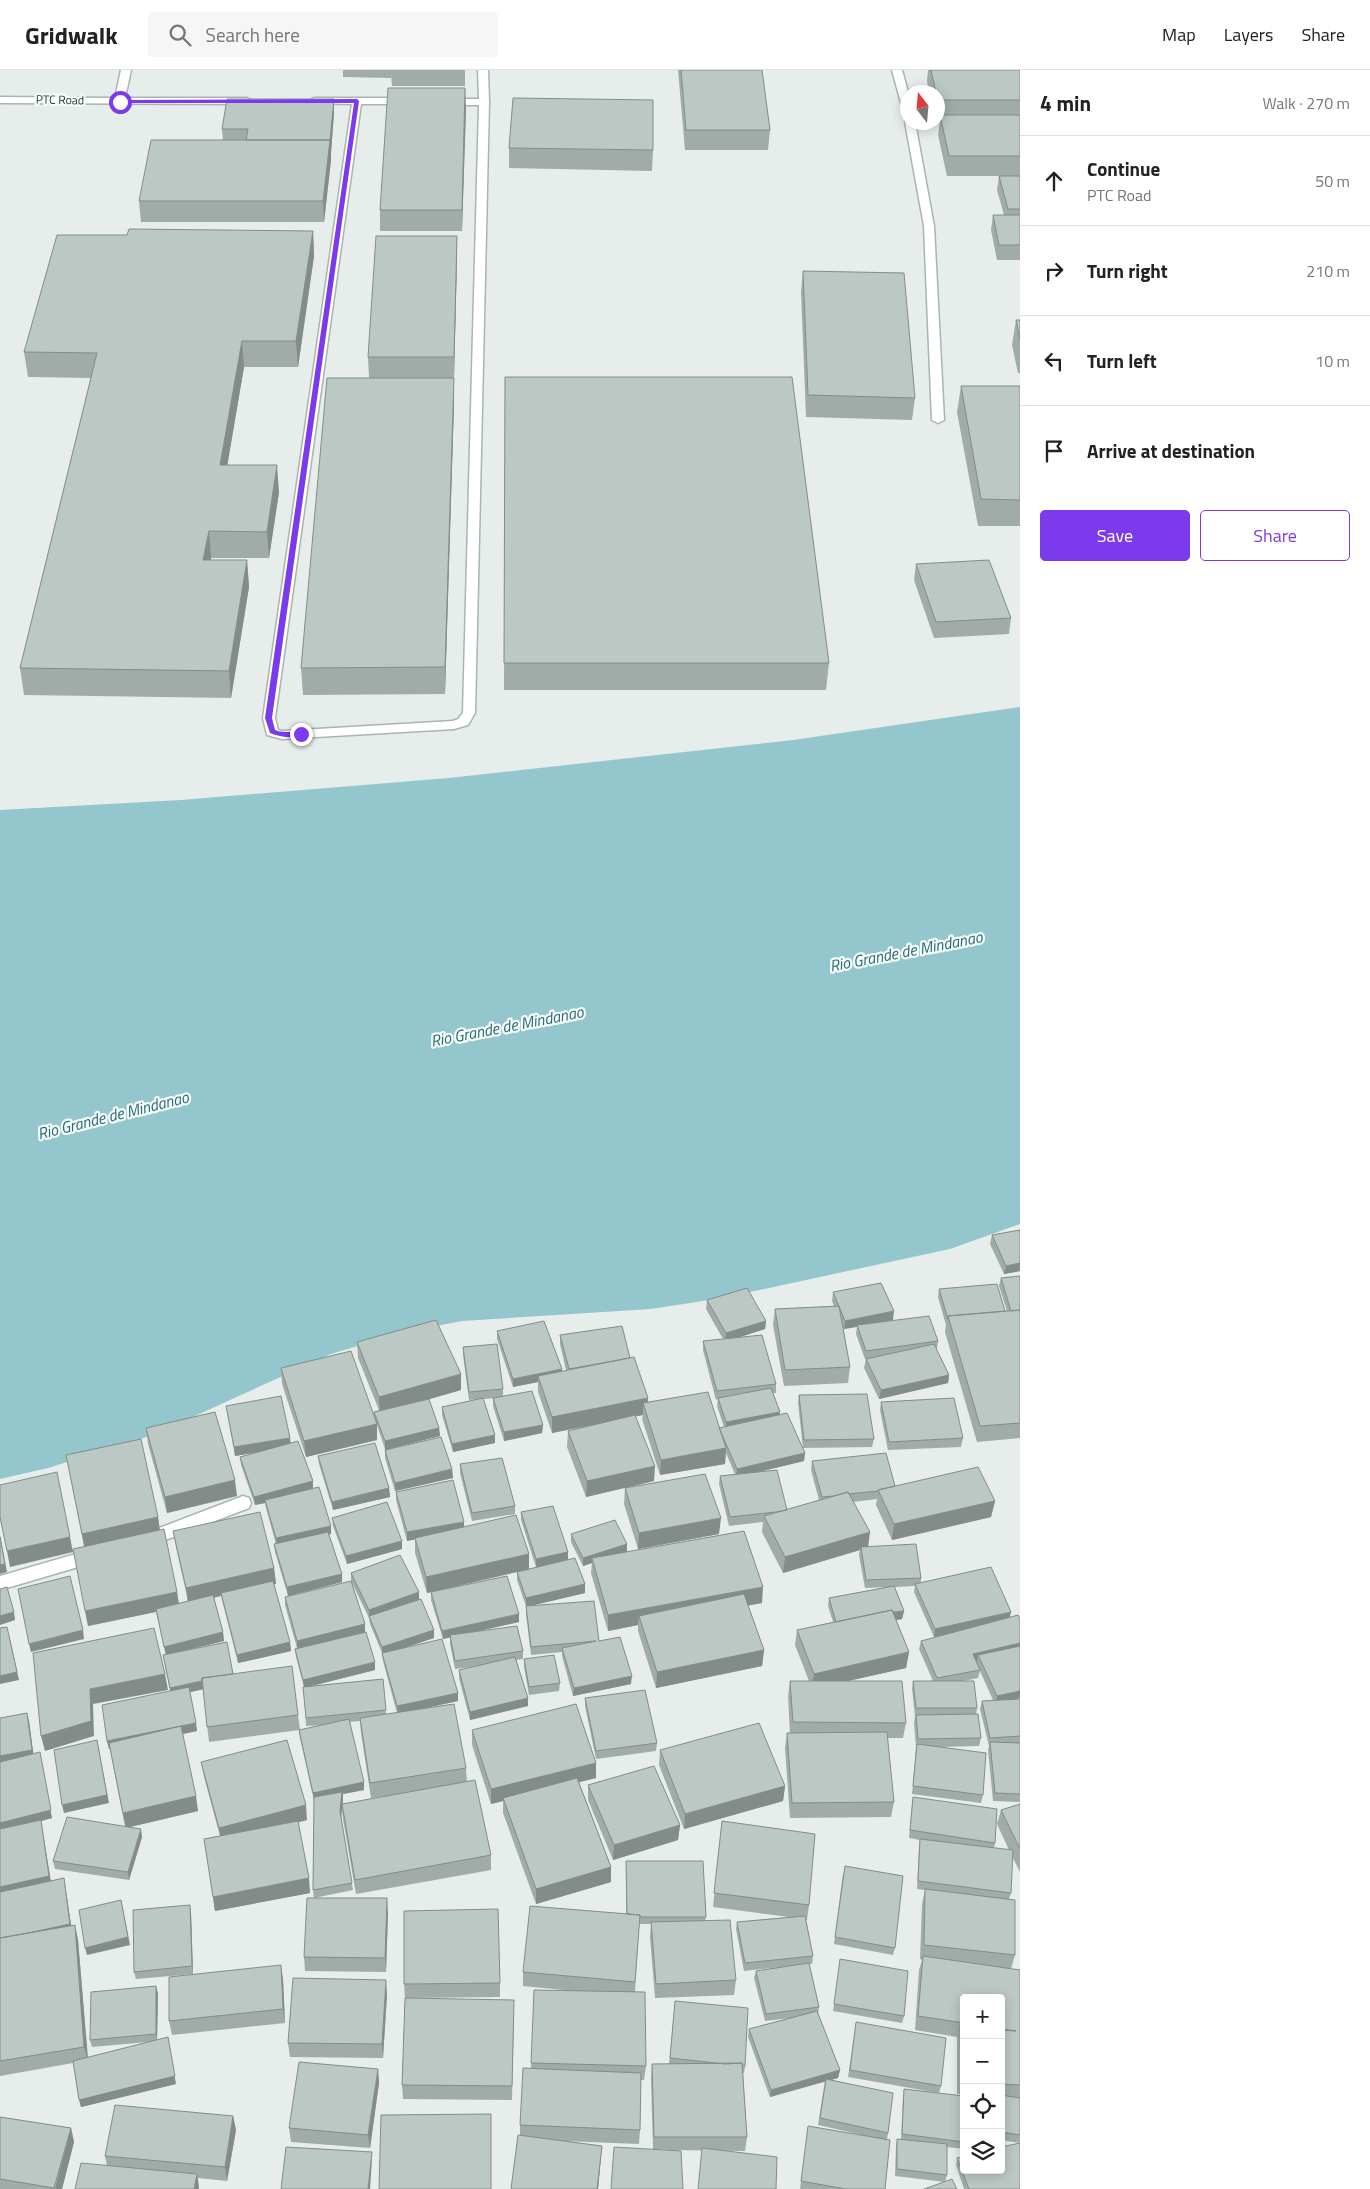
<!DOCTYPE html>
<html lang="en">
<head>
<meta charset="utf-8">
<style>
	body { margin:0; font-family:"Titillium Web",sans-serif; background:#f6f6f6; color:#222 }
	.controls { position:absolute; right:15px; bottom:15px; display:grid; overflow:hidden; border-radius:5px; box-shadow:0 2px 12px #0003 }
	.controls button { width:45px; height:45px; display:grid; place-items:center; padding:0; border:0; border-bottom:1px solid #e0e0e0; background:#fff; color:#222; font:25px sans-serif }
	.compass { position:absolute; left:900px; top:15px; width:45px; height:45px; border-radius:50%; background:#fff; box-shadow:0 2px 12px #0003; rotate:344deg }
	.stop { position:absolute; width:15px; height:15px; margin:-11px; border:4px solid #7c3aed; border-radius:50%; background:#fff }
	.stop.end { background:#7c3aed; border-color:#fff; box-shadow:0 1px 5px #0008 }
	.list { margin:0; padding:0; list-style:none }
	h2 { display:flex; justify-content:space-between; align-items:center; height:65px; margin:0; padding:0 20px; font-size:21px }
	h2 small { font-size:16px; font-weight:400; color:#767676 }
	.list li { display:grid; grid-template-columns:32px 1fr auto; gap:15px; align-items:center; box-sizing:border-box; height:90px; padding:0 20px; border-top:1px solid #e0e0e0 }
	.list b { display:block; font-size:19px; white-space:nowrap }
	.list p { margin:0; font-size:16px; white-space:nowrap; color:#767676 }
	.list em { font-size:16px; font-style:normal; color:#767676 }
	.actions { display:flex; gap:10px; padding:15px 20px }
	.actions a { flex:1; padding:11px 0; border:1px solid #7c3aed; border-radius:5px; text-align:center; font-size:18px; color:#7c3aed }
	.actions .main { background:#7c3aed; color:#fff }
	.icon { flex:none; width:28px; height:28px; fill:none; stroke:currentColor; stroke-width:2; stroke-linecap:round; stroke-linejoin:round }
	.map { position:relative; flex:none; width:1020px; height:2119px; overflow:hidden }
	header { display:flex; align-items:center; gap:30px; box-sizing:border-box; height:70px; padding:0 25px; background:#fff; border-bottom:1px solid #e0e0e0 }
	header strong { font-size:24px }
	nav { display:flex; gap:28px; margin-inline-start:auto; font-size:18px }
	.search { width:350px; height:45px; background:#f6f6f6; display:flex; align-items:center; gap:12px; box-sizing:border-box; padding:0 18px; border-radius:5px; color:#767676; font-size:19px }
	main { display:flex }
	aside { flex:1; background:#fff }
	.map>svg:first-child { display:block }
	.water { fill:#94c6cd }
	.lines { fill:none; stroke-linecap:round; stroke-linejoin:round }
	.minor-casing { stroke:#a9b5b1; stroke-width:3 }
	.minor { fill:#fff; fill-rule:evenodd }
	.wall { fill:#a1aca8; fill-rule:evenodd }
	.shaded-wall { fill:#838c88 }
	.building { fill:#bbc8c3; stroke:#838c88 }
	.route { fill:#7c3aed }
	.labels { text-anchor:middle; stroke-width:4.5; stroke-linejoin:round; paint-order:stroke }
	.far-street-label { font-size:12px; fill:#263e37; stroke:#f6faf8 }
	.water-label { font-size:16px; font-style:italic; fill:#256b75; stroke:#f6faf8 }
</style>
</head>
<body>
<header>
<strong>Gridwalk</strong>
<div class="search"><svg class="icon" aria-label="search" viewBox="0 0 24 24"><circle cx="10" cy="10" r="6"/><path d="M15 15l6 6"/></svg>Search here</div>
<nav><a>Map</a><a>Layers</a><a>Share</a></nav>
</header>
<main>
<div class="map">
<svg width="1020" height="2119" viewBox="0 0 1020 2119">
	<rect width="100%" height="100%" fill="#e6edea"/>
	<path class="water" d="M1020,637V1154L950,1179L722,1228L651,1239L462,1251L405,1262L331,1284L153,1365L48,1398L0,1409V740L181,730L449,708L793,670Z"/>
	<g class="lines">
		<g class="minor-casing">
			<path id="minor" d="M121,0H131L125,28H247L252,31L247,34L0,33V27L115,28Z
				M478,0H488L489,32L475,643L468,655L454,659L282,669L267,665L263,648L352,34L312,33V29L315,28H407L412,31L407,34H361L275,648L278,660L283,661L453,651L458,649L463,643L479,35H445L440,32L445,29H479Z
				M892,0H902L908,22V43L903,40Z
				M908,50V52H915L934,156L944,350L938,353L932,350L924,156L905,52Z
				M243,1426L249,1428L251,1433L249,1438L147,1477L141,1475L138,1470L141,1465Z
				M96,1478L102,1480L105,1485L102,1490L0,1520V1506Z"/>
		</g>
		<use href="#minor" class="minor"/>
	</g>
	<path class="wall" d="M343,0H465V16H392L391,4V8L343,7Z
		M678,0H762L770,60L768,80H685Z
		M928,0H1020V190H997L991,160L993,145H1004L997,120L999,106H947L938,65L940,50H938V22H929L927,11Z
		M334,29V43L331,83V90L324,152H141L139,131L223,70L222,59Z
		M466,38L462,161H380V140Z
		M509,78L653,80L652,101L509,98Z
		M313,161L314,186L298,297H244L227,395L279,422L269,488H211V490H247L249,517L231,628L24,625L20,598L91,308L28,307L24,282L127,165Z
		M457,166V187L454,308H425H454V334L445,624L303,625L301,598L369,308L368,287Z
		M803,201L915,328L912,350L806,347L801,222Z
		M1016,250H1020V303H1018L1012,275Z
		M505,307L829,593L826,620H504Z
		M961,316H1020V456H978L957,342Z
		M916,494L1011,548L1009,564L934,568L914,510Z
		M1020,1160V1201L1004,1204L990,1174L992,1165Z
		M1020,1206V1368L977,1372L945,1262L946,1255L938,1227L939,1219L1007,1241L999,1216L1001,1208Z
		M833,1222L893,1250L879,1252L938,1271L937,1279H936L949,1305L948,1313L879,1329L864,1298L866,1289L873,1288L865,1289L856,1264L857,1257L844,1259L843,1257L850,1297L848,1313L784,1316L773,1255L775,1239L834,1236L832,1231Z
		M707,1230L766,1251L765,1259L740,1267L776,1314V1323H772L780,1342L779,1345L805,1383L804,1391L759,1402L787,1440L819,1430L811,1400L812,1391L895,1416L995,1431L991,1447L892,1470L876,1435L877,1429L853,1432L868,1477L921,1508V1512L1011,1542L1009,1548L1018,1629H1020V1732L993,1731L988,1680L989,1676L980,1639L982,1631L993,1630L980,1601L978,1608L963,1611L977,1638L976,1644L981,1668L979,1676L938,1677L983,1725L981,1733L912,1724L916,1677L914,1653L915,1646L912,1619L913,1611H933L919,1579L921,1571L955,1562L934,1567L914,1522L915,1516L895,1517L904,1541L902,1549L896,1550L909,1582L906,1598L848,1611L906,1653L903,1668H887L894,1732L891,1747L790,1748L785,1678L787,1663H790L788,1626L790,1611H809L795,1575L797,1560L833,1552L828,1536L829,1528L887,1517L865,1518L859,1485L860,1480L783,1503L762,1462L763,1452L729,1456L719,1414L720,1406L735,1404L726,1383L725,1394L660,1405L642,1349L643,1345L635,1346L654,1411L586,1427L567,1377L568,1361L605,1352L552,1363L538,1322V1312L513,1317L497,1269V1261L562,1299V1301L566,1300L560,1274V1265L630,1288L648,1332L719,1358L724,1357L717,1336L718,1329L716,1330L703,1280V1271L723,1269L706,1239Z
		M357,1272L461,1304V1320L427,1330L439,1358L440,1366L394,1377L452,1399L453,1408L395,1421L385,1388V1379L377,1355V1370L306,1387L282,1314L281,1298L375,1349L374,1342L379,1340L358,1288Z
		M463,1277L503,1319V1326L543,1355L542,1363L504,1371L493,1336V1328H496L483,1329L495,1365V1373L453,1382L442,1345V1337L478,1329L469,1330L463,1285Z
		M799,1325L874,1369L872,1377L803,1378L798,1333Z
		M881,1332L963,1368L961,1377L888,1380L880,1340Z
		M226,1336L291,1373L313,1419L331,1464H329L342,1504V1512L288,1526L275,1482L274,1474H276L266,1438L265,1433L255,1435L241,1395L240,1387L259,1382L235,1386Z
		M146,1358L237,1426L167,1443L148,1374Z
		M66,1385L158,1447L160,1460L177,1522L179,1533L188,1531L176,1477L173,1461L274,1498L276,1514H274L290,1572L291,1581L238,1593L221,1526L214,1528L223,1562L224,1571L179,1582L233,1604L298,1645L300,1660L324,1655L306,1656L304,1617L296,1587L295,1579L297,1578L285,1535V1527L365,1554V1562L375,1600L306,1617L383,1609L386,1644L397,1643L383,1591L382,1583L370,1554L369,1548L351,1511V1503L419,1530L434,1560V1568L406,1577L458,1623V1631L416,1640L466,1698L467,1712L491,1785V1800L356,1824L343,1749L342,1738L341,1747L353,1820L314,1828L313,1820L314,1731L300,1668L299,1660L209,1672L203,1619L190,1622L197,1661L182,1664L198,1741L129,1757L142,1767L129,1810L55,1799L53,1791L125,1757L110,1679H109L107,1671L170,1621L163,1585L166,1584L156,1542L88,1556L84,1476ZM360,1651L361,1663L371,1728L401,1724L343,1734V1724L364,1720L350,1652Z
		M318,1386L389,1418L390,1427L333,1440L319,1394Z
		M460,1394L515,1436V1444L472,1451L460,1403Z
		M625,1418L719,1464L638,1479L624,1434Z
		M396,1422L464,1457L529,1484V1499L536,1497L521,1450V1442L568,1482V1489L585,1514V1523L529,1536L599,1571L631,1614L573,1626L562,1586V1582L531,1585L526,1544V1536L517,1510V1502L427,1523L415,1483V1469L407,1471L396,1430Z
		M332,1448L402,1479L347,1494L333,1456Z
		M571,1464L627,1482L762,1533L748,1535L764,1580L762,1596L656,1618L638,1561V1555L608,1561L591,1503L592,1493L583,1496L571,1472Z
		M431,1522L519,1552L469,1563L523,1581V1589L516,1590L528,1636L470,1650L459,1608V1600L471,1597L455,1599L450,1574V1567L443,1569L431,1530Z
		M524,1589L560,1613L559,1621L529,1625L524,1597Z
		M585,1628L657,1673L656,1681L596,1689L585,1636Z
		M0,1648L29,1651L33,1684L52,1748L41,1751L51,1811L64,1808L71,1856L75,1855L78,1870L88,1988L148,1972L92,1977L90,1970L156,1916L158,1924L157,1970L176,2014L81,2037L73,1993L0,2006Z
		M472,1660L596,1693V1708L579,1712L611,1797V1812L536,1834L503,1743V1731L491,1734L472,1675Z
		M660,1680L785,1716L783,1731L684,1759L659,1695Z
		M201,1692L307,1750L298,1752L310,1823L215,1841L204,1769L220,1766L204,1707Z
		M588,1715L680,1755L678,1770L613,1790L588,1730Z
		M913,1727L995,1773L994,1778L1009,1780L997,1754L1001,1740L1020,1734V1802L1012,1786L1011,1823L1009,1829L1015,1885L1011,1899L1020,1900V2073L1001,2070V1928H964V2024H957V1967L915,1960L919,1900L922,1890L920,1889L922,1834L925,1820L917,1819L919,1776L920,1770L909,1768L912,1735Z
		M722,1751L809,1835L807,1850H806L813,1886L812,1894H809L819,1937L818,1944L840,2000L838,2008L831,2010L888,2063L887,2069L885,2119H800L808,2056L867,2066L818,2055L825,2011L770,2027L748,1967L749,1959L791,1948L765,1951L754,1908L756,1901L781,1897L744,1901L736,1859L737,1852L789,1847L713,1837Z
		M626,1791L706,1847L705,1851L736,1910L734,1925L655,1928L650,1867L651,1854H639L635,1922L646,1996L644,2010H641L640,2060L639,2074L564,2071L602,2076L598,2119H511L520,2065V2055L531,1998L534,1920L574,1921L523,1916V1902L626,1844Z
		M843,1803L895,1878L893,1885L834,1874Z
		M191,1842L193,1904L136,1909L134,1902Z
		M388,1843L386,1902L305,1901L304,1887Z
		M840,1889L904,1946L902,1953L833,1941Z
		M283,1909L285,1953L172,1965L169,1951Z
		M500,1913V1927L407,1928L514,1944L512,2030L403,2029L402,2015L405,1928V1929L404,1914Z
		M387,1924L383,1988L290,1987L288,1973Z
		M675,1931L745,1996L744,2003H743L747,2067L745,2081L671,2080L653,2079L651,2008L652,1994H669Z
		M856,1952L941,2016L939,2023L848,2007Z
		M378,1999L379,2013L370,2078L291,2072L289,2058Z
		M904,2019L964,2026V2079L947,2077V2105L945,2112L895,2106L896,2076L897,2069H901L903,2027Z
		M233,2046L236,2060L227,2111L198,2108L199,2119H75L107,2096L105,2086Z
		M0,2047L71,2058L74,2072L62,2119H0Z
		M957,2088L1020,2119H964L956,2095Z"/>
	<path class="shaded-wall" d="M465,18L466,38L462,161V140Z
		M334,29V43L331,83V90L324,152L323,131Z
		M313,161L314,186L298,297L296,271Z
		M457,166V187L454,308V287Z
		M242,271L244,297L223,421L220,395Z
		M454,308V334L445,624V597Z
		M277,395L279,422L269,488L267,462Z
		M209,461L211,488L206,516L203,490Z
		M247,490L249,517L231,628L229,601Z
		M1020,1193V1201L1004,1204L1006,1196Z
		M894,1241L893,1250L844,1259L845,1251Z
		M766,1251L765,1259L725,1272L726,1263Z
		M562,1299V1308L538,1306V1312L513,1317V1309Z
		M461,1304V1320L380,1343L379,1327Z
		M949,1305L948,1313L879,1329L881,1320Z
		M648,1328L647,1344L643,1333V1345L552,1363V1347Z
		M780,1342L779,1351L726,1361V1352Z
		M377,1354V1370L306,1387L304,1371Z
		M543,1355L542,1363L504,1371V1362Z
		M439,1358L440,1366L385,1380V1371Z
		M495,1365V1373L453,1382L452,1374Z
		M290,1368L291,1376L235,1386L234,1377Z
		M726,1378L725,1394L660,1405L661,1390Z
		M805,1383L804,1391L736,1407L737,1399Z
		M655,1396L654,1411L586,1427L587,1411Z
		M452,1399L453,1408L395,1421V1413Z
		M235,1410L237,1426L167,1443L165,1427Z
		M313,1411V1420L265,1430V1433L255,1435L254,1427Z
		M389,1418L390,1427L333,1440L332,1432Z
		M995,1431L991,1447L892,1470L894,1454Z
		M158,1447L160,1463L85,1480L82,1464Z
		M721,1448L719,1464L638,1479L639,1463Z
		M464,1452V1460L407,1471V1462Z
		M331,1456V1464L277,1476L276,1468Z
		M870,1462L868,1478L861,1477L860,1480L783,1503L785,1487Z
		M0,1465L7,1502L0,1504Z
		M70,1467L73,1482L10,1497L7,1481Z
		M402,1471V1479L347,1494L346,1486Z
		M627,1474V1482L592,1488V1493L583,1496V1488Z
		M568,1482V1490L536,1497V1489Z
		M529,1484V1499L427,1523L426,1507Z
		M274,1498L276,1514L188,1533L186,1518Z
		M342,1504V1512L288,1526L287,1517Z
		M585,1514V1523L526,1537V1528Z
		M763,1517L762,1533L642,1555L639,1546L638,1555L608,1561V1545Z
		M177,1522L179,1537L88,1556L85,1541Z
		M419,1522V1530L369,1546V1548V1540Z
		M904,1541L902,1549L836,1561L837,1553Z
		M14,1542L15,1550L0,1555V1546Z
		M1011,1542L1009,1550L934,1567L935,1559Z
		M519,1544V1552L443,1569L442,1561Z
		M365,1554V1562L297,1579V1571Z
		M83,1560L84,1569L31,1582L29,1574Z
		M434,1560V1568L383,1585L382,1577Z
		M223,1562L224,1571L166,1585L164,1577Z
		M9,1565L19,1610L0,1614V1606Z
		M290,1572L291,1581L238,1593L237,1585Z
		M1020,1573V1581L978,1585L977,1591L972,1592L973,1584Z
		M764,1580L762,1596L656,1618L657,1602Z
		M909,1582L906,1598L812,1619L814,1604Z
		M375,1592V1600L304,1618L303,1610Z
		M165,1604L168,1620L93,1634L94,1666L45,1681L41,1666L90,1619Z
		M233,1605L234,1613L171,1626L170,1618Z
		M632,1606L631,1614L573,1626L574,1618Z
		M1020,1621V1628L995,1634L997,1626Z
		M458,1623V1631L398,1644L397,1636Z
		M528,1628V1636L470,1650V1642Z
		M27,1643L29,1651L34,1688L0,1695V1686Z
		M196,1653L197,1661L109,1679L107,1671Z
		M97,1670L109,1733L64,1743L62,1735Z
		M41,1690L52,1748L41,1751L51,1814L0,1825V1753Z
		M596,1693V1708L504,1731L503,1728V1731L491,1734V1719Z
		M364,1712V1720L343,1724V1730L341,1749L314,1731L313,1723Z
		M785,1716L783,1731L684,1759L685,1744Z
		M196,1726L198,1741L126,1758L123,1743Z
		M306,1735L307,1750L221,1773L219,1758Z
		M680,1755L678,1770L613,1790L614,1775Z
		M141,1759L142,1767L129,1810L128,1802Z
		M611,1797V1812L536,1834V1819Z
		M64,1808L72,1861L0,1877Z
		M309,1808L310,1823L215,1841L213,1827Z
		M387,1828L388,1843L386,1902L385,1888Z
		M121,1830L130,1875L87,1885L85,1878Z
		M190,1835L191,1842L193,1904L192,1896Z
		M75,1855L78,1870L88,1991L84,1977Z
		M281,1895L283,1909L285,1953L283,1939Z
		M386,1910L387,1924L383,1988L382,1974Z
		M156,1916L158,1924L157,1971L156,1964Z
		M168,1967L176,2014L81,2037L79,2030Z
		M378,1999L379,2013L370,2078L368,2065Z
		M840,2000L838,2008L770,2027L771,2020Z
		M233,2046L236,2060L227,2111L225,2097Z
		M71,2058L74,2072L62,2119H55Z
		M602,2076L598,2119H597Z
		M372,2082V2089L370,2119H368Z
		M197,2104L199,2119H194Z"/>
	<path class="building" d="M681,0H762L770,60H686Z
		M931,0H1020V30H938V22H936Z
		M388,18H465L462,140H380Z
		M513,28L653,30V80L509,78Z
		M227,29H334L330,70H246L248,59H222Z
		M940,45H1020V86H949Z
		M151,70H330L323,131H139Z
		M999,106H1020V139H1008Z
		M993,145H1020V175H999Z
		M129,159L313,161L296,271H242L220,395H277L267,462L209,461L203,490H247L229,601L20,598L97,283L24,282L57,165H127Z
		M376,166H457L454,287H368Z
		M803,201L904,203L915,328L808,325Z
		M1016,250H1020V269Z
		M505,307H792L829,593H504Z
		M327,308H454L445,597L301,598Z
		M961,316H1020V430L981,429Z
		M989,490L1011,548L936,552L916,494Z
		M1020,1160V1193L1006,1196L992,1165Z
		M1020,1206V1240L1011,1241L1001,1208Z
		M881,1213L894,1241L845,1251L833,1222Z
		M997,1214L1005,1241L948,1246V1249L939,1219Z
		M747,1218L766,1251L726,1263L707,1230Z
		M839,1236L850,1297L785,1300L775,1239Z
		M1020,1240V1353L980,1356L948,1246Z
		M929,1246L938,1271L866,1281L857,1255Z
		M436,1250L461,1304L379,1327L357,1272Z
		M544,1251L562,1299L513,1309L497,1261Z
		M622,1256L630,1288L569,1299L560,1265Z
		M762,1265L776,1314L717,1321L703,1271Z
		M497,1274L503,1319L469,1322L463,1277Z
		M934,1274L949,1305L881,1320L866,1289Z
		M351,1281L377,1354L304,1371L281,1298Z
		M634,1287L648,1328L552,1347L538,1306Z
		M771,1318L780,1342L726,1352L718,1328Z
		M532,1321L543,1355L504,1362L493,1328Z
		M708,1322L726,1378L661,1390L643,1333Z
		M867,1324L874,1369L804,1370L799,1325Z
		M281,1326L290,1368L234,1377L226,1336Z
		M483,1328L495,1365L452,1374L442,1337Z
		M954,1328L963,1368L889,1372L881,1332Z
		M429,1329L439,1358L385,1371L374,1342Z
		M215,1342L235,1410L165,1427L146,1358Z
		M787,1343L805,1383L737,1399L719,1358Z
		M635,1345L655,1396L587,1411L568,1361Z
		M441,1367L452,1399L395,1413L385,1380Z
		M141,1369L158,1447L82,1464L66,1385Z
		M298,1371L313,1411L254,1427L240,1387Z
		M375,1373L389,1418L332,1432L318,1386Z
		M886,1383L895,1416L878,1420V1421L849,1424L848,1422L834,1426L822,1427L812,1391Z
		M502,1388L515,1436L472,1443L460,1394Z
		M978,1397L995,1431L894,1454L878,1420Z
		M777,1400L787,1440L776,1442L730,1447L720,1406Z
		M57,1402L70,1467L7,1481L0,1447V1415Z
		M705,1404L721,1448L639,1463L625,1418Z
		M453,1410L464,1452L407,1462L396,1422Z
		M319,1417L331,1456L276,1468L265,1430Z
		M848,1422L870,1462L785,1487L764,1446Z
		M387,1432L402,1471L346,1486L332,1448Z
		M553,1436L568,1482L536,1489L521,1442Z
		M260,1442L274,1498L186,1518L173,1461Z
		M516,1445L529,1484L426,1507L415,1468Z
		M615,1450L627,1474L583,1488L571,1464Z
		M164,1459L177,1522L85,1541L73,1479Z
		M744,1461L763,1517L608,1545L592,1488Z
		M328,1462L342,1504L287,1517L274,1474Z
		M0,1467L5,1494L0,1495Z
		M916,1474L921,1508L866,1510L861,1477Z
		M400,1485L419,1522L369,1540L351,1503Z
		M575,1488L585,1514L526,1528L517,1502Z
		M991,1497L1011,1542L935,1559L915,1514Z
		M70,1506L83,1560L29,1574L18,1519Z
		M507,1506L519,1544L442,1561L431,1522Z
		M273,1511L290,1572L237,1585L221,1523Z
		M351,1511L365,1554L297,1571L285,1527Z
		M894,1516L904,1541L893,1542L892,1540L836,1552L829,1528Z
		M7,1517L14,1542L0,1546V1519Z
		M744,1524L764,1580L657,1602L639,1546Z
		M213,1525L223,1562L164,1577L156,1539Z
		M421,1529L434,1560L382,1577L369,1546Z
		M594,1531L599,1571L620,1567L632,1606L574,1618L562,1578L596,1571L531,1577L526,1536Z
		M892,1540L909,1582L814,1604L797,1560Z
		M1018,1545L1020,1549V1573L973,1584L980,1600L937,1608L921,1571Z
		M517,1556L523,1581L455,1591L450,1565Z
		M7,1557L17,1602L0,1606V1558Z
		M154,1558L165,1604L90,1619L91,1651L41,1666L33,1583Z
		M366,1562L375,1592L303,1610L295,1579Z
		M442,1569L458,1623L397,1636L382,1583Z
		M227,1572L233,1604L202,1608V1611L170,1618L163,1585Z
		M1020,1576V1621L997,1626L978,1585Z
		M554,1585L560,1613L529,1617L524,1589Z
		M515,1587L528,1628L470,1642L459,1600Z
		M292,1596L298,1645L207,1657L202,1608Z
		M383,1609L386,1640L306,1648L303,1617Z
		M790,1611H902L906,1653L793,1652Z
		M913,1611H974L977,1638H916Z
		M189,1617L196,1653L107,1671L102,1635Z
		M645,1620L657,1673L596,1681L585,1628Z
		M1020,1629V1666L990,1668L982,1631Z
		M454,1634L466,1698L370,1713L360,1648Z
		M576,1634L596,1693L491,1719L472,1660Z
		M27,1643L32,1680L0,1686V1648Z
		M978,1644L981,1668L918,1669L916,1645Z
		M349,1649L364,1712L313,1723L299,1660Z
		M759,1653L785,1716L685,1744L660,1680Z
		M181,1656L196,1726L123,1743L109,1673Z
		M887,1662L894,1732L792,1733L787,1663Z
		M97,1670L107,1725L62,1735L54,1680Z
		M287,1670L306,1735L219,1758L201,1692Z
		M990,1672L1020,1673V1724L995,1723Z
		M917,1674L986,1683L983,1725L913,1716Z
		M40,1682L51,1740L0,1753V1692Z
		M654,1696L680,1755L614,1775L588,1715Z
		M577,1708L611,1797L536,1819L503,1728Z
		M475,1710L491,1785L355,1810L342,1734Z
		M342,1722L340,1741L352,1813L313,1820L314,1727Z
		M913,1727L997,1739L995,1773L910,1760Z
		M1020,1734V1779L1001,1740Z
		M67,1747L141,1759L128,1802L53,1791Z
		M41,1750L49,1806L0,1817V1759Z
		M298,1751L309,1808L213,1827L204,1769Z
		M722,1751L815,1764L809,1835L714,1823Z
		M920,1769L1013,1780L1011,1823L918,1811Z
		M626,1791H703L706,1847H640V1845L627,1844Z
		M845,1796L903,1806L895,1878L835,1867Z
		M64,1808L70,1854L33,1862L0,1868V1822Z
		M925,1819L1015,1830V1885L924,1875Z
		M307,1828H387L385,1888L304,1887Z
		M121,1830L128,1867L85,1878L79,1840Z
		M190,1835L192,1896L134,1902L133,1840Z
		M530,1836L640,1845L635,1912L523,1902Z
		M498,1839L500,1913L404,1914V1841Z
		M805,1846L813,1886L745,1893L737,1852Z
		M730,1850L736,1910L656,1914L651,1852Z
		M75,1855L84,1977L0,1991V1868Z
		M923,1886L1020,1900V2015L1001,2014V1960L1016,1961L1001,1959V1928H964V1953L918,1946Z
		M840,1889L908,1901L904,1946L834,1934Z
		M809,1893L819,1937L766,1944L756,1901Z
		M281,1895L283,1939L169,1951V1907Z
		M293,1908L386,1910L382,1974L288,1973Z
		M156,1916V1964L90,1970L91,1922Z
		M534,1920L645,1922L646,1996L531,1993Z
		M405,1928L514,1930L512,2016L402,2015Z
		M675,1931L748,1938L745,1996L742,1995V1993L725,1994L670,1988Z
		M817,1941L840,2000L771,2020L749,1959Z
		M856,1952L946,1968L941,2016L850,2000Z
		M960,1956H964V2010H961Z
		M168,1967L175,2006L79,2030L73,1991Z
		M299,1992L378,1999L368,2065L289,2058Z
		M742,1993L747,2067H654L652,1994Z
		M523,1998L641,2003L640,2060L520,2055Z
		M826,2009L893,2023L888,2063L820,2048Z
		M904,2019L964,2026V2072L902,2064Z
		M1001,2025L1020,2028V2065L1001,2062Z
		M115,2035L233,2046L225,2097L105,2086Z
		M491,2044V2119H379L381,2045Z
		M0,2047L71,2058L54,2118L0,2109Z
		M808,2056L890,2070L885,2119H846L801,2111Z
		M518,2065L602,2076L597,2119H511Z
		M897,2069L947,2074V2105L897,2099Z
		M1020,2073V2119H969L957,2088L964,2086V2100H1001V2077Z
		M286,2077L372,2082L368,2119H281Z
		M614,2077L681,2081L683,2119H611Z
		M702,2078L777,2087L776,2119H698Z
		M81,2093L197,2104L194,2119H75Z
		M952,2109L957,2119H924Z"/>
	<path class="route" d="M357,29L359,31L272,648L275,660C285,664 297,660 305,664C295,670 280,667 270,663L265,648L354,33H120L117,32L120,30Z"/>
	<g class="labels">
		<g class="far-street-label">
			<text transform="translate(60 30) rotate(1)" y="4">PTC Road</text>
		</g>
		<g class="water-label">
			<text transform="translate(906 881) rotate(-11)" y="6">Rio Grande de Mindanao</text>
			<text transform="translate(507 956) rotate(-11)" y="6">Rio Grande de Mindanao</text>
			<text transform="translate(113 1045) rotate(-14)" y="6">Rio Grande de Mindanao</text>
		</g>
	</g>
</svg>
<div class="controls">
<button>+</button>
<button>−</button>
<button><svg class="icon" aria-label="locate" viewBox="0 0 24 24"><circle cx="12" cy="12" r="6"/><path d="M12 2v4M12 18v4M2 12h4M18 12h4"/></svg></button>
<button><svg class="icon" aria-label="layers" viewBox="0 0 24 24"><path d="M12 4l9 5-9 5-9-5zM3 14l9 5 9-5"/></svg></button>
</div>
<svg class="compass" viewBox="-18 -18 36 36"><path d="M0-13l5 13h-10z" fill="#e53935"/><path d="M0 13l5-13h-10z" fill="#767676"/></svg>
<div class="stop" style="left:120px;top:32px"></div>
<div class="stop end" style="left:301px;top:664px"></div>
</div>
<aside>
<h2>4 min<small>Walk · 270 m</small></h2>
<ul class="list">
<li><svg class="icon" aria-label="ahead" viewBox="0 0 24 24"><path d="M12 20V5M6 11l6-6 6 6"/></svg><div><b>Continue</b><p>PTC Road</p></div><em>50 m</em></li>
<li><svg class="icon" aria-label="right" viewBox="0 0 24 24"><path d="M7 20v-9h11M14 6l5 5-5 5"/></svg><div><b>Turn right</b></div><em>210 m</em></li>
<li><svg class="icon" aria-label="left" viewBox="0 0 24 24"><path d="M17 20v-9H6M10 6l-5 5 5 5"/></svg><div><b>Turn left</b></div><em>10 m</em></li>
<li><svg class="icon" aria-label="arrive" viewBox="0 0 24 24"><path d="M6 21V4h12l-3 4 3 4H6"/></svg><div><b>Arrive at destination</b></div></li>
</ul>
<div class="actions"><a class="main">Save</a><a>Share</a></div>
</aside>
</main>
</body>
</html>
